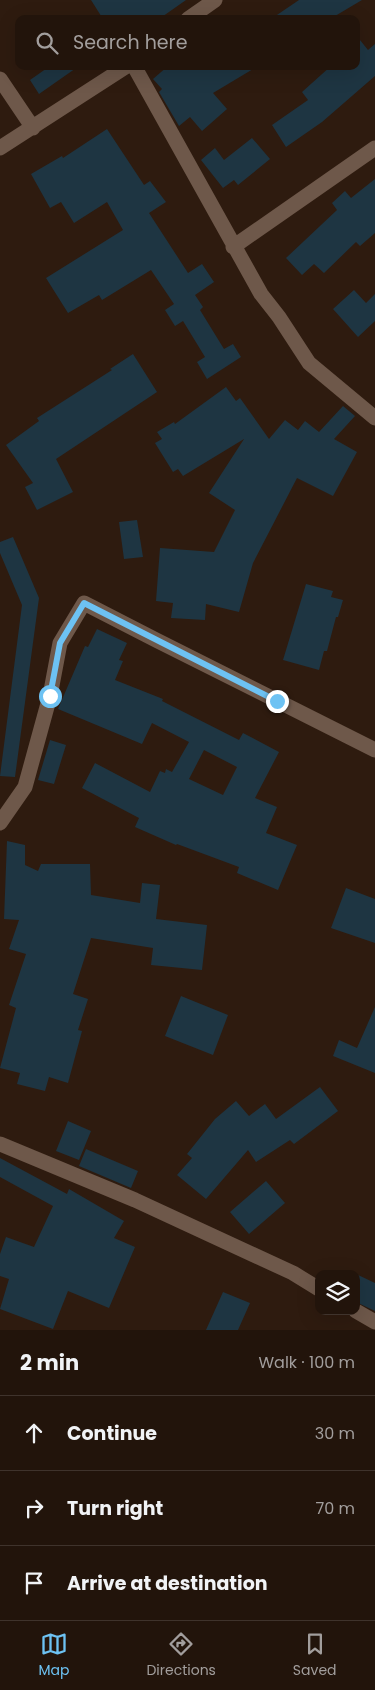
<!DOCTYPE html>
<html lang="en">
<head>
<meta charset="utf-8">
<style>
	body { margin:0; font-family:Poppins,sans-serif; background:#2a1d14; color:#f1f3f6 }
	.controls { position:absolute; right:15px; bottom:15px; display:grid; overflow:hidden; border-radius:10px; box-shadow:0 5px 20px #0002 }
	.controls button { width:45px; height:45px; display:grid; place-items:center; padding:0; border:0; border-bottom:1px solid #3f332c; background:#22140b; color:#f1f3f6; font:25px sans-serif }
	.stop { position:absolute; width:15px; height:15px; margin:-11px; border:4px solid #6dc2f3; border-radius:50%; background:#fff }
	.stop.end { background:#6dc2f3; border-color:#fff; box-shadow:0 1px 5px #0008 }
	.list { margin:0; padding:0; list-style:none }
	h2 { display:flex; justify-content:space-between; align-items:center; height:65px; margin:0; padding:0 20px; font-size:21px }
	h2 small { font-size:16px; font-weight:400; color:#a29e9d }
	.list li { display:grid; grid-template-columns:32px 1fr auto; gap:15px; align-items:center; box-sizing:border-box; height:75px; padding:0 20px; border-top:1px solid #3f332c }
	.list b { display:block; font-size:19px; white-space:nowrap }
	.list em { font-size:16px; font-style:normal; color:#a29e9d }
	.icon { flex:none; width:28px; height:28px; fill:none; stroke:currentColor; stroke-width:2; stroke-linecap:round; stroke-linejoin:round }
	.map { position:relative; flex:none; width:375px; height:1330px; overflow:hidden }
	.search { position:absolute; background:#22140b; box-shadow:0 5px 20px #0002; left:15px; right:15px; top:15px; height:55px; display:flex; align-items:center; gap:12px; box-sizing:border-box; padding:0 18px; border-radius:10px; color:#a29e9d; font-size:19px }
	.sheet { height:290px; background:#22140b }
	nav { display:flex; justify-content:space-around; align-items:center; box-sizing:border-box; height:70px; border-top:1px solid #3f332c; background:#22140b; font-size:14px; color:#a29e9d }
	nav a { display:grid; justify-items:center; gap:2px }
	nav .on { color:#6dc2f3 }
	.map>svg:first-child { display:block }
	.building { fill:#1e3542; fill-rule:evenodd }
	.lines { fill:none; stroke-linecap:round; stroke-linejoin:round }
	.street { stroke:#6e584a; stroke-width:15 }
	.route { stroke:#6dc2f3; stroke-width:6 }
</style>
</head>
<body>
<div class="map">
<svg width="375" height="1330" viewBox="0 0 375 1330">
	<rect width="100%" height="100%" fill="#2e1b0f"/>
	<path class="building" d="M91,0H186L159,19H103Z
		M299,0H362L330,19H271Z
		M356,35L368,50L375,44V76L322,122L286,147L272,125L308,100L302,92L331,66H356Z
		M50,66H79L39,94L30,80Z
		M168,66H258L213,93L227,109L202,131L190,117L179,126L159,92L162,89L153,79Z
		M107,129L144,185L150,181L166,202L149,213L188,273L202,264L214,282L195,295L203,307L200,310L224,349L233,344L241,357L207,379L197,362L205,357L183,321L175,326L165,310L174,304L151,270L102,300L99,295L68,313L46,278L123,230L107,202L74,223L61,202L50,208L31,174L62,156L63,158Z
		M252,138L270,159L238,185L234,180L223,188L201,160L215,148L224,160Z
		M375,179V233L360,246L356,242L324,273L314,264L302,275L286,258L337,210L332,203L345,191L351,198Z
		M354,290L366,303L375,294V321L358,337L333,309Z
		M133,354L157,392L56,459L73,492L37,510L25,487L33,483L6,445L39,421L37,418L112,370L110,369Z
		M226,387L236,401L240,398L269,439L285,420L298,430L305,421L319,432L343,406L355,416L334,439L357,452L333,496L297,478L253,563L239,612L206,604L205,620L171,618L173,603L156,601L160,548L214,552L235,510L209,493L244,439L183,476L178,469L173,472L155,443L162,439L157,432L174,422L175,424Z
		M137,520L143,557L124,559L119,522Z
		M13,537L39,598L15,777L0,776L22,605L0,553V542Z
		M306,584L333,591L331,597L343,600L338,617H336L327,651H324L319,670L283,660Z
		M97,629L127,643L119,660L123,661L115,680L163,699L162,701L239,740L243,733L279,752L255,798L277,807L266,833L297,845L278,890L237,873L239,867L177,844L176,845L135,827L139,818L82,788L95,763L150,792L160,771L165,773L166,769L172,772L189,742L152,723L142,744L58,709L85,646L88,647ZM204,750L237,767L223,795L189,779Z
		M50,740L66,745L54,784L38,780Z
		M7,841L25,845V865L38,871L41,864H90L91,895L140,903L142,883L160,885L156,919L207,925L202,970L151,965L153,948L91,938L73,994L88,999L78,1030L82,1031L68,1083L49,1077L45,1091L17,1084L20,1073L0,1068L16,1008L9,1005L26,954L9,949L19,920L4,919Z
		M346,888L375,899V943L331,928Z
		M181,996L228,1015L213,1055L165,1036Z
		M375,1007V1073L333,1056L339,1040L357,1048Z
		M320,1087L338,1111L294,1144L290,1140L256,1162L248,1150L206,1199L177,1175L192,1158L187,1154L215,1119L236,1101L249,1116L265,1104L276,1119Z
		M68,1121L91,1131L79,1160L56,1151Z
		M86,1149L138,1171L131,1188L79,1166Z
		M0,1158L67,1194L69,1189L124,1221L114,1238L135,1247L109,1308L68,1291L53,1329L0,1309L9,1279L0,1276V1254L6,1237L34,1247L53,1206L0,1177Z
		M266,1181L285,1203L249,1234L230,1212Z
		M356,1274L375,1283V1311L356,1302Z
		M223,1292L250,1303L238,1330H206Z"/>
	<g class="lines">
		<path class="street" d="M188,19L215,0
			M134,66L261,294L279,317L309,363L375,418
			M0,79L33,128
			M0,148L127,66
			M233,247L375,148
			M0,823L25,787L50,696L60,643L84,603L156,640L375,750
			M0,1144L135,1200L293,1273L319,1289
			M356,1311L375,1322"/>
	</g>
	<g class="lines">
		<path class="route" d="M50,696L60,643L84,603L277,701"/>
	</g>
</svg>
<div class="controls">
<button><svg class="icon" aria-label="layers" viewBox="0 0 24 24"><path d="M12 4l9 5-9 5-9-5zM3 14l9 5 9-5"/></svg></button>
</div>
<div class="stop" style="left:50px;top:696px"></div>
<div class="stop end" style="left:277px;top:701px"></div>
<div class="search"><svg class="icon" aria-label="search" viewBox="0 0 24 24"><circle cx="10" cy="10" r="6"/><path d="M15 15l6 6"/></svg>Search here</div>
</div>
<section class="sheet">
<h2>2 min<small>Walk · 100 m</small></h2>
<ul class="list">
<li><svg class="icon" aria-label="ahead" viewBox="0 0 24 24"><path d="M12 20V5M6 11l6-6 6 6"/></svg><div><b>Continue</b></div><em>30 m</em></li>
<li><svg class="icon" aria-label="right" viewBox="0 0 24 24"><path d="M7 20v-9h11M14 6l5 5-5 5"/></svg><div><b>Turn right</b></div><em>70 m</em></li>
<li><svg class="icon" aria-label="arrive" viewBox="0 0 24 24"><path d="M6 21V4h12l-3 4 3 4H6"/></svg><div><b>Arrive at destination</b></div></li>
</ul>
</section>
<nav>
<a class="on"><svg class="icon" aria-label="map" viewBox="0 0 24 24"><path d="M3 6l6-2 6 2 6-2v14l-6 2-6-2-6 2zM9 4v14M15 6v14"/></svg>Map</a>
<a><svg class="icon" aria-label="directions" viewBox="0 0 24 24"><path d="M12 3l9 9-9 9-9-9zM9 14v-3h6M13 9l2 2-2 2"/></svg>Directions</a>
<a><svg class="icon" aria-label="saved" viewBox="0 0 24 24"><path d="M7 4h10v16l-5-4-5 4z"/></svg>Saved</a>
</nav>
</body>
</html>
